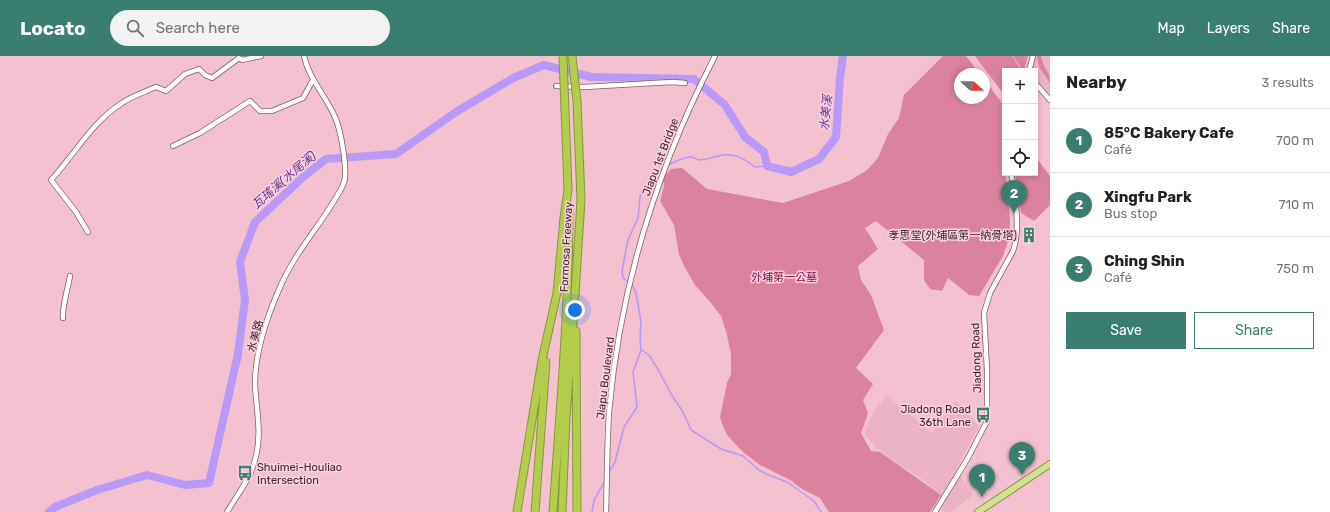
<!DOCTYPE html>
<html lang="en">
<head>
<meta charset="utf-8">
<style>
	body { margin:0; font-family:Rubik,"Noto Sans TC",sans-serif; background:#f2f2f2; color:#202124 }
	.controls { position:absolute; right:12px; top:12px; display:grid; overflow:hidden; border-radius:0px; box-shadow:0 2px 6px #0003 }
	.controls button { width:36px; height:36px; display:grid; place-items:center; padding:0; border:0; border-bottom:1px solid #e0e0e0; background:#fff; color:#202124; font:20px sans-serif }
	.compass { position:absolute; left:954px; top:12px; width:36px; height:36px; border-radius:50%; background:#fff; box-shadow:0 2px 6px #0003; rotate:112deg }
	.you { position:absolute; left:575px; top:254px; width:14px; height:14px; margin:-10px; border:3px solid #fff; border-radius:50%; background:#1a73e8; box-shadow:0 0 0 6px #1a73e833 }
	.badge { display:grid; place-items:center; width:26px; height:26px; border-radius:50%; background:#3a7e71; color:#fff; font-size:13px; font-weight:700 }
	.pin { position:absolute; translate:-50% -33px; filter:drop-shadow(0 1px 2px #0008) }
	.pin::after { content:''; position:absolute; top:21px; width:14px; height:12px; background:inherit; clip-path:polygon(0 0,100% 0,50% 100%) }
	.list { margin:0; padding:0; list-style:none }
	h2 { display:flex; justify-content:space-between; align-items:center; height:52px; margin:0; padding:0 16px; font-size:17px }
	h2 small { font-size:13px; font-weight:400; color:#757577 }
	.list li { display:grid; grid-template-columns:26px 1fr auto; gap:12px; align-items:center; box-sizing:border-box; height:64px; padding:0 16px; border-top:1px solid #e0e0e0 }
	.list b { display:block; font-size:15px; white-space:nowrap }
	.list p { margin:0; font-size:13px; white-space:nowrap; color:#757577 }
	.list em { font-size:13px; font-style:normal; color:#757577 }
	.actions { display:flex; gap:8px; padding:12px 16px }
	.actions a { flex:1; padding:9px 0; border:1px solid #3a7e71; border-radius:0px; text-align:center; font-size:14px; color:#3a7e71 }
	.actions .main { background:#3a7e71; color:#fff }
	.icon { flex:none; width:22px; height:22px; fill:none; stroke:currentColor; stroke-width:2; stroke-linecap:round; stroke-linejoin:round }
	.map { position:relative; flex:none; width:1050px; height:456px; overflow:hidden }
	header { display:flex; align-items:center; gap:24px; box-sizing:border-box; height:56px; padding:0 20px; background:#3a7e71; color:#fff }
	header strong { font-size:19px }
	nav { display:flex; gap:22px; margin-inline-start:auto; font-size:14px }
	.search { width:280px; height:36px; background:#f2f2f2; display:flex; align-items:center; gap:10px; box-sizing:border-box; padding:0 14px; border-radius:22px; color:#757577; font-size:15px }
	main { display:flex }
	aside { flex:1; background:#fff }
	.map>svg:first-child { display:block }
	.built { fill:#ebb2c3 }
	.green { fill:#db829f }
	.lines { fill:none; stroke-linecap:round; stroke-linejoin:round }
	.stream { stroke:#b999f5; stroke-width:1.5 }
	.river { stroke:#b999f5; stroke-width:8 }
	.minor-casing { stroke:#865a68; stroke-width:6 }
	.major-casing { stroke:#8a9442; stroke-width:8 }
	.highway-casing { stroke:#8a9442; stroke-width:9 }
	.minor { stroke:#fff; stroke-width:4.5 }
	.major { stroke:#d1e093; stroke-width:6 }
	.highway { stroke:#b3cc4b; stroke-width:7 }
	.highway-bridge-casing { stroke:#8a9442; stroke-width:9; stroke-linecap:butt }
	.highway-bridge { stroke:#b3cc4b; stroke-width:7 }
	.labels { text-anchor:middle; stroke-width:3; stroke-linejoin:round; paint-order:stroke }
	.street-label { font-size:11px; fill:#3e2b31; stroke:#fbd1dd }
	.poi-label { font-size:11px; fill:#3e2b31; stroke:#fbd1dd; text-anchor:end }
	.park-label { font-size:11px; fill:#8c0e4b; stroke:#fbd1dd }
	.water-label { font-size:12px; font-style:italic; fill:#61349c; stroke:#fbd1dd }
</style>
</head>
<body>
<header>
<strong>Locato</strong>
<div class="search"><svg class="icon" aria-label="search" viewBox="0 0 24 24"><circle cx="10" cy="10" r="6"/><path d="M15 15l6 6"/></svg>Search here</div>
<nav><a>Map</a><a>Layers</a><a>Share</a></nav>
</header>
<main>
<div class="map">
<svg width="1050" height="456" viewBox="0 0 1050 456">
	<rect width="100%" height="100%" fill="#f4c1d0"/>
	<path class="built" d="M1035,0H1050V42L1035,24V15H1032Z
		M887,340L932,377L956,345L979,370L954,417L962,422L973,439L951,456H945L941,452L947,443L923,424L875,391L865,378L875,352Z"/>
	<path class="green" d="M943,0H966L980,18H960V42H984V23L1005,51V72L1003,80V94L1010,163L1009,182L1003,200L979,240L969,239L948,222L942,235L930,233L924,224V204L876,165L865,172L878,193L858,210L861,224L871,239L884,274L856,312L873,328L863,344L868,357L861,377L871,395L880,396L941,439L930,456H829L820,442L802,433L790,424L760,409L743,396L728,380L724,373L720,361L727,327L731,318V298L727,279L721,260L711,247L695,229L684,210L679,198L674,169L660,145L664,130L663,122L671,113L682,112L707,133L783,147L849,125L867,114L878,102L888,78L899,62L904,39Z
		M975,0H1012L1022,15H1005V40Z
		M1013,0H1028L1024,15H1023Z
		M1037,0H1041C1042,12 1050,13 1050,27L1039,11Z
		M1035,100L1050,120V149L1034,165L1021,157L1015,117H1035Z"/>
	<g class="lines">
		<path class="stream" d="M668,109C675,106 684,100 692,101C695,102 697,104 700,104C707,104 712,101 718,100C734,96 743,102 755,111L767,110
			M629,226L623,222L622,215L628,184L638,162L640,141L643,133L662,114
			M642,294L649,299L659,315L671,338L683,356L691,374L721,393L743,400L759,414L766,418L787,426L814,445L821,456
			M608,418L615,406L624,371L637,351L633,316L641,294L640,282L641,266L636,237L632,228
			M592,456L594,444L605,425"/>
		<path class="river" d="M49,456L55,451L97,434L147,419L185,429L209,427L238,298L245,244L240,206L255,166L302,122L326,103L396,98L456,56L513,22L544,9L591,21L694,23L725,49L745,81L764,96L767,110L791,116L819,103L836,81L840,22L843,0"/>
		<g class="minor-casing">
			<path id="minor" d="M1029,15L1033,0
				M1035,27L1050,44
				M556,30L584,31L672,26L685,27
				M173,90L200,77L250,45L260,55H272L303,42L313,24
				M88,176L76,156L51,124C75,98 92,66 122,47C132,40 145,36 156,31L166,35L185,18L199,13L205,19L212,22L239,2L242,4L261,0
				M63,262C62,251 68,232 70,220
				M227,456C238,438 252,420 256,400C262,376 256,352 255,328C255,296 268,258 281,229C294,199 317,173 334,145C338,138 345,129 345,121C346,105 341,75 335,61C326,40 309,23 304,0
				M606,456C607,423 607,389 609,356C620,230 657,112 715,0
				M935,456L968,402L987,365V314L984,257L990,237L1013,195C1021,173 1015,140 1011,117"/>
		</g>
		<g class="major-casing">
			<path id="major" d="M978,456L1050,408"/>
		</g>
		<g class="highway-casing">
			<path id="highway" d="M576,275L577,456
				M517,456L542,304L557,237L564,162L568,134
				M535,456L546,306
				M553,456C560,355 569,254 569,153
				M562,456L566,362L575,239"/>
		</g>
		<use href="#minor" class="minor"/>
		<use href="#major" class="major"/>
		<use href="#highway" class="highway"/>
		<g class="highway-bridge-casing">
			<path id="highway-bridge" d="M563,0L568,134
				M572,0L577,45L581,144L575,239"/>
		</g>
		<use href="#highway-bridge" class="highway-bridge"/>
	</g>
	<defs>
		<g id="building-bare" transform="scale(1.2)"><path d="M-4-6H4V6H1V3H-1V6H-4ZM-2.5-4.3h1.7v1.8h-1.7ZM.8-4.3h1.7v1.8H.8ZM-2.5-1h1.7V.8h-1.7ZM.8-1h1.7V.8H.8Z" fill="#3a7e71" stroke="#fbd1dd" stroke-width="2.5" paint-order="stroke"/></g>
		<g id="bus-bare" transform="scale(1.2)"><path d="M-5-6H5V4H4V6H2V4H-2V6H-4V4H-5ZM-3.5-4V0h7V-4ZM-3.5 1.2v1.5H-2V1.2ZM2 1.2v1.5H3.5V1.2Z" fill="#3a7e71" stroke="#fbd1dd" stroke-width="2.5" paint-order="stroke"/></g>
	</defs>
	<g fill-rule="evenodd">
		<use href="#building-bare" x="1029" y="179"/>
		<use href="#bus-bare" x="983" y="359"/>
		<use href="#bus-bare" x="245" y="417"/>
	</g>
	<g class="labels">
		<g class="street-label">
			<text transform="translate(660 101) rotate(-69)" y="4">Jiapu 1st Bridge</text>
			<text transform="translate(566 191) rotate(-87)" y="4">Formosa Freeway</text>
			<text transform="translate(255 280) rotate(-75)" y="4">水美路</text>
			<text transform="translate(976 302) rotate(-92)" y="4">Jiadong Road</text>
			<text transform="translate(605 322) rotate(-83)" y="4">Jiapu Boulevard</text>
		</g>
		<g class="poi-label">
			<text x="1017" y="183">孝思堂(外埔區第一納骨塔)</text>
			<text x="971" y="357">Jiadong Road<tspan x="971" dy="13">36th Lane</tspan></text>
			<text x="257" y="415" text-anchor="start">Shuimei-Houliao<tspan x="257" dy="13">Intersection</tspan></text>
		</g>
		<g class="park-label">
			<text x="784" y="225">外埔第一公墓</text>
		</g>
		<g class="water-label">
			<text transform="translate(826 57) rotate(-84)" y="4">水美溪</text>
			<text transform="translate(284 124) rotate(-41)" y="4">瓦瑤溪(水尾溪)</text>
		</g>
	</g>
</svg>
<div class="controls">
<button>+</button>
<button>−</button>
<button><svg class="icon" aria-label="locate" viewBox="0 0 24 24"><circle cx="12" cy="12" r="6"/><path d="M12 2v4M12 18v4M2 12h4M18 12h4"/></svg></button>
</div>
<svg class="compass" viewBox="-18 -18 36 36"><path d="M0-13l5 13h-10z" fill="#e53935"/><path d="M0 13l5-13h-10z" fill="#757577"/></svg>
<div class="you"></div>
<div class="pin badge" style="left:982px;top:441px">1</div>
<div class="pin badge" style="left:1014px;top:157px">2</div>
<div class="pin badge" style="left:1022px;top:419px">3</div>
</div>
<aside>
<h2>Nearby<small>3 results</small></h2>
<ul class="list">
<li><span class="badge">1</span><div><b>85°C Bakery Cafe</b><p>Café</p></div><em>700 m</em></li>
<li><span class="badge">2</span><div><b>Xingfu Park</b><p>Bus stop</p></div><em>710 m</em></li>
<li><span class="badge">3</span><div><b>Ching Shin</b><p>Café</p></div><em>750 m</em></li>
</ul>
<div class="actions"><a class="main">Save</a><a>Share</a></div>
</aside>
</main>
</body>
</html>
